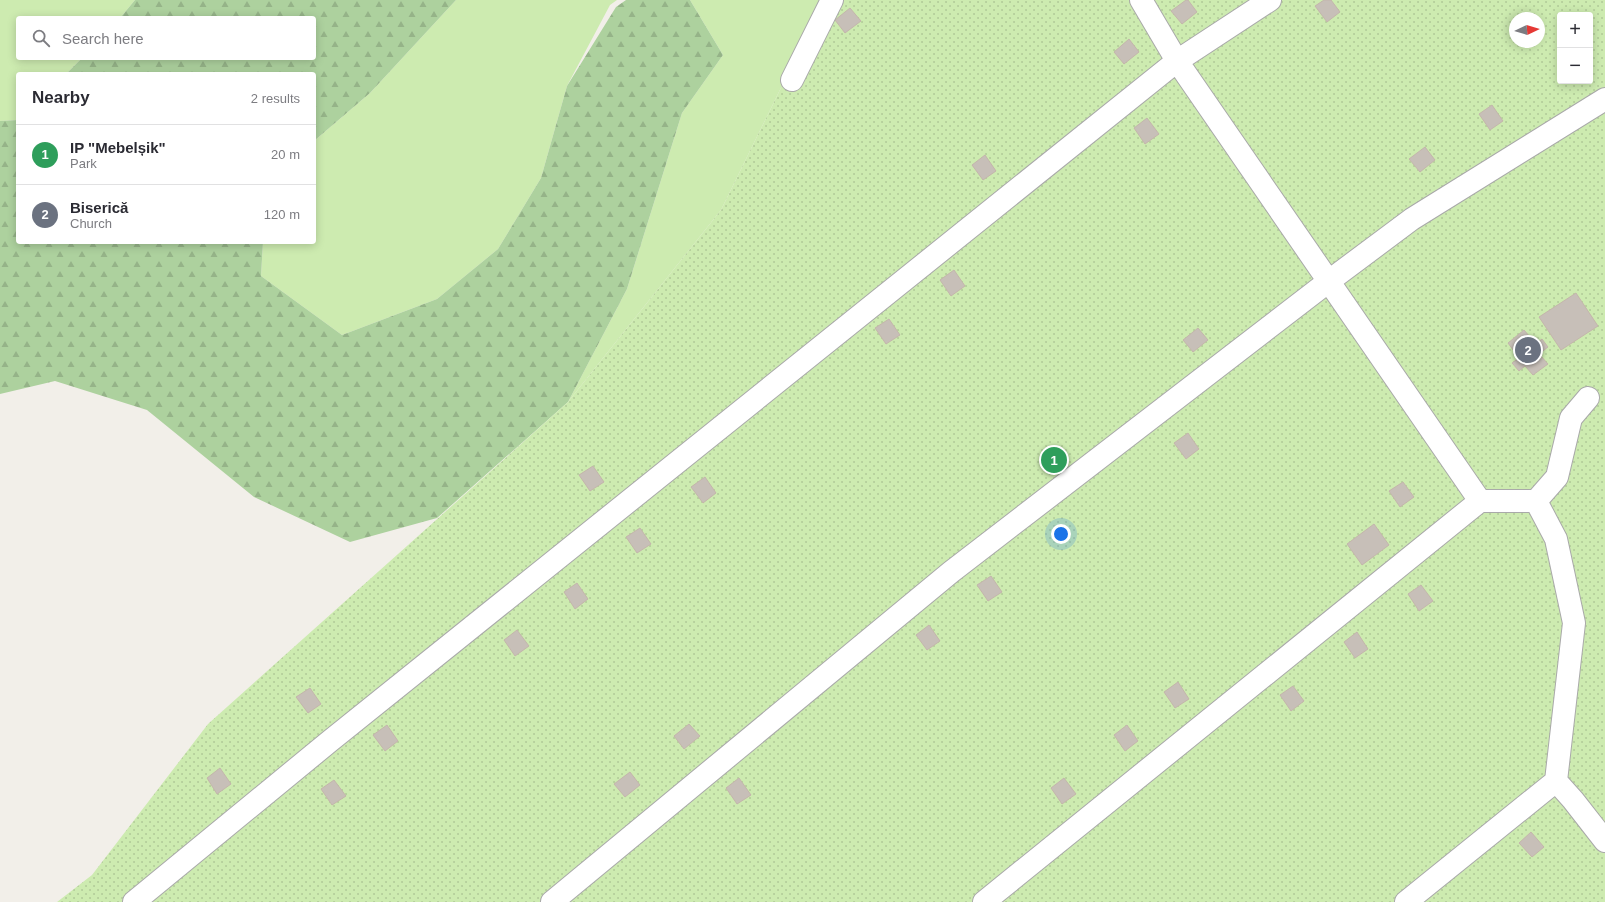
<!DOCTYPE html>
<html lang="en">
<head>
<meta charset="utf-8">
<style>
	body { margin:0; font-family:Arial,sans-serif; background:#f2f2f3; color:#2b2b33 }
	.controls { position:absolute; right:12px; top:12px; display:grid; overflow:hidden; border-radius:4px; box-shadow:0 2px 10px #0003 }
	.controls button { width:36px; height:36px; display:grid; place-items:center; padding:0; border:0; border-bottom:1px solid #e1e1e2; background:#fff; color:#2b2b33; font:20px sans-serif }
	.compass { position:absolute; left:1509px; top:12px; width:36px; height:36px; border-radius:50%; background:#fff; box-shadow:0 2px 10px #0003; rotate:86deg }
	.you { position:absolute; left:1061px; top:534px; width:14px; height:14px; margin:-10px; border:3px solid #fff; border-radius:50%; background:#1a73e8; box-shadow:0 0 0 6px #1a73e833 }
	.badge { display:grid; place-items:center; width:26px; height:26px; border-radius:50%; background:#d40000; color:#fff; font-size:13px; font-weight:700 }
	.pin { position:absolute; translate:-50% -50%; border:2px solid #fff; box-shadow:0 1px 4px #0006 }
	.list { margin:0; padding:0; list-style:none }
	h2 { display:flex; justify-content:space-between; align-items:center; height:52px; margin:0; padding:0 16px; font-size:17px }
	h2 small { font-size:13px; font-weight:400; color:#7c7c81 }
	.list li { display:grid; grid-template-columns:26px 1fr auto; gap:12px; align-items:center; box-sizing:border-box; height:60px; padding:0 16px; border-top:1px solid #e1e1e2 }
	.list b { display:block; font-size:15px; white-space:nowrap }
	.list p { margin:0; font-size:13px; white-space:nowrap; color:#7c7c81 }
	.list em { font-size:13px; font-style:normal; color:#7c7c81 }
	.icon { flex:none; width:22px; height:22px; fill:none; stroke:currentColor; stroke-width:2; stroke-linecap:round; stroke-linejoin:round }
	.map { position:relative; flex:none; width:1605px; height:902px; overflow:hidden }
	.search { position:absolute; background:#fff; box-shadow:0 2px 10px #0003; left:16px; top:16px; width:300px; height:44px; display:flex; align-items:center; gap:10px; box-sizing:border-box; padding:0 14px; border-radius:4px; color:#7c7c81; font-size:15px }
	.panel { position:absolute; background:#fff; box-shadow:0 2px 10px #0003; left:16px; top:72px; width:300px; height:172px; border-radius:4px }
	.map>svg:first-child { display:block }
	.grass { fill:#cdebb0 }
	.forest { fill:url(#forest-firs) }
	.garden { fill:url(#garden-dots); fill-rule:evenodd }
	.building { fill:#c7bfb8; stroke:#c4b6ab }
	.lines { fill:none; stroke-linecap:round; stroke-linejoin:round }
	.minor-casing { stroke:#a9a9a9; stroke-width:24 }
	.minor { stroke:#fff; stroke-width:22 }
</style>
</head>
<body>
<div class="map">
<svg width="1605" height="902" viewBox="0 0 1605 902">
	<defs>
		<pattern id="forest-firs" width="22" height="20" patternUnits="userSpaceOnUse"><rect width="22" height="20" fill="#add19e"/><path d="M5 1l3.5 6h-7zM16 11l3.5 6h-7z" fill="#95b388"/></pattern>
		<pattern id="garden-dots" width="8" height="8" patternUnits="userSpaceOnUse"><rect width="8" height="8" fill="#cdebb0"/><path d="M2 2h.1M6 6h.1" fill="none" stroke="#b0c997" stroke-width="1.8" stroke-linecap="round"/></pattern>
	</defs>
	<rect width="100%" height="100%" fill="#f2efe9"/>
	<path class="grass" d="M0,0H135L120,18H18V58H82L66,74H18V120L0,121Z
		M456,0H617L610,5L567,86L541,178L498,249L437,299L342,335L261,276L263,242H314V141L370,93Z
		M690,0H824L721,210L568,402L627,289L682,113L723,55Z"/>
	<path class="forest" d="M135,0H456L370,93L314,141V74H66L82,58H314V18H120Z
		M626,0H690L723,55L682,113L627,289L568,402L437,518L350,542L254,497L147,410L55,381L0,394V121L18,120V242H263L261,276L342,335L437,299L498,249L541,178L567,86L616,7Z"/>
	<path class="garden" d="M824,0H1605V902H57L92,875L208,724L568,402L721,210ZM1560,15H1590V81H1560ZM1515,18H1539V42H1515Z"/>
	<path class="building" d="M1186,0H1188L1197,12L1182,24L1171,11Z
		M1324,0H1331L1340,12L1327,22L1315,6Z
		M850,8L861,21L845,33L835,20Z
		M1129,39L1139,52L1124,64L1114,52Z
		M1492,105L1503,121L1490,130L1479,114Z
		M1147,118L1159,134L1145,144L1134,128Z
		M1425,147L1435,160L1420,172L1409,159Z
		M985,155L996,171L983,180L972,165Z
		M954,270L965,286L951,296L940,280Z
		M1576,293L1598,326L1561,350L1539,317Z
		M889,319L900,335L886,344L875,328Z
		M1198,328L1208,340L1193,352L1183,340Z
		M1524,330L1536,344L1542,339L1548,347L1539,354L1548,364L1533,375L1525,366L1519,371L1512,363L1519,358L1508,343Z
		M1188,433L1199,449L1186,459L1174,443Z
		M593,466L604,482L590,491L579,475Z
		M705,477L716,493L703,503L691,487Z
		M1403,482L1414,497L1400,507L1389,491Z
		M1374,524L1389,545L1362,565L1347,544Z
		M640,528L651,544L637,553L626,537Z
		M991,576L1002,592L988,601L977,585Z
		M577,583L588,599L575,609L564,592Z
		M1421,585L1433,601L1419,611L1408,594Z
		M929,625L940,641L927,650L916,635Z
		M517,630L529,646L515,656L504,640Z
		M1357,632L1368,649L1355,658L1344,642Z
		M1178,682L1189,699L1175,708L1164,692Z
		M1293,686L1304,701L1291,711L1280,695Z
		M310,688L321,704L308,713L296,697Z
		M689,724L700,736L684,749L674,736Z
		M387,725L398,741L385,751L373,735Z
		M1127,725L1138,741L1125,751L1114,735Z
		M220,768L231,784L217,794L207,778Z
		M630,772L640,785L625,797L614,784Z
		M739,778L751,795L737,804L726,788Z
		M1064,778L1076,794L1062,804L1051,788Z
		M334,780L346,796L332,805L321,789Z
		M1531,832L1544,847L1532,857L1519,843Z"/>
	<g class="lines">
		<g class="minor-casing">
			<path id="minor" d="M1141,0L1177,61L1480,501
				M792,80L832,0
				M1556,781L1573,800L1605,841
				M134,902L330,741L1177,61L1270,0
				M552,902L951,572L1329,281L1412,219L1605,99
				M984,902L1480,501H1536L1557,477L1571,418L1588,398
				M1406,902L1556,781L1574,623L1556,539L1536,501"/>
		</g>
		<use href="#minor" class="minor"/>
	</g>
</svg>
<div class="controls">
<button>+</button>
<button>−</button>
</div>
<svg class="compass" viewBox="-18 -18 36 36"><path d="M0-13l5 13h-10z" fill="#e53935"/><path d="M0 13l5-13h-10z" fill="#7c7c81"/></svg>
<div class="you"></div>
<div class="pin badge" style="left:1054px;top:460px;background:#2e9e5b">1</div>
<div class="pin badge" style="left:1528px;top:350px;background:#6b7280">2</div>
<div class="search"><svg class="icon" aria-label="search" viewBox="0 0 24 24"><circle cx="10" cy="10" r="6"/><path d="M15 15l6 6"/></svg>Search here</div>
<section class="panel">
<h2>Nearby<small>2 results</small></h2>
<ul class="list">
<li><span class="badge" style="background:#2e9e5b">1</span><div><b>IP &quot;Mebelșik&quot;</b><p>Park</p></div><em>20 m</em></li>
<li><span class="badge" style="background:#6b7280">2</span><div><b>Biserică</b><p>Church</p></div><em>120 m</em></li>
</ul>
</section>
</div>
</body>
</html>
